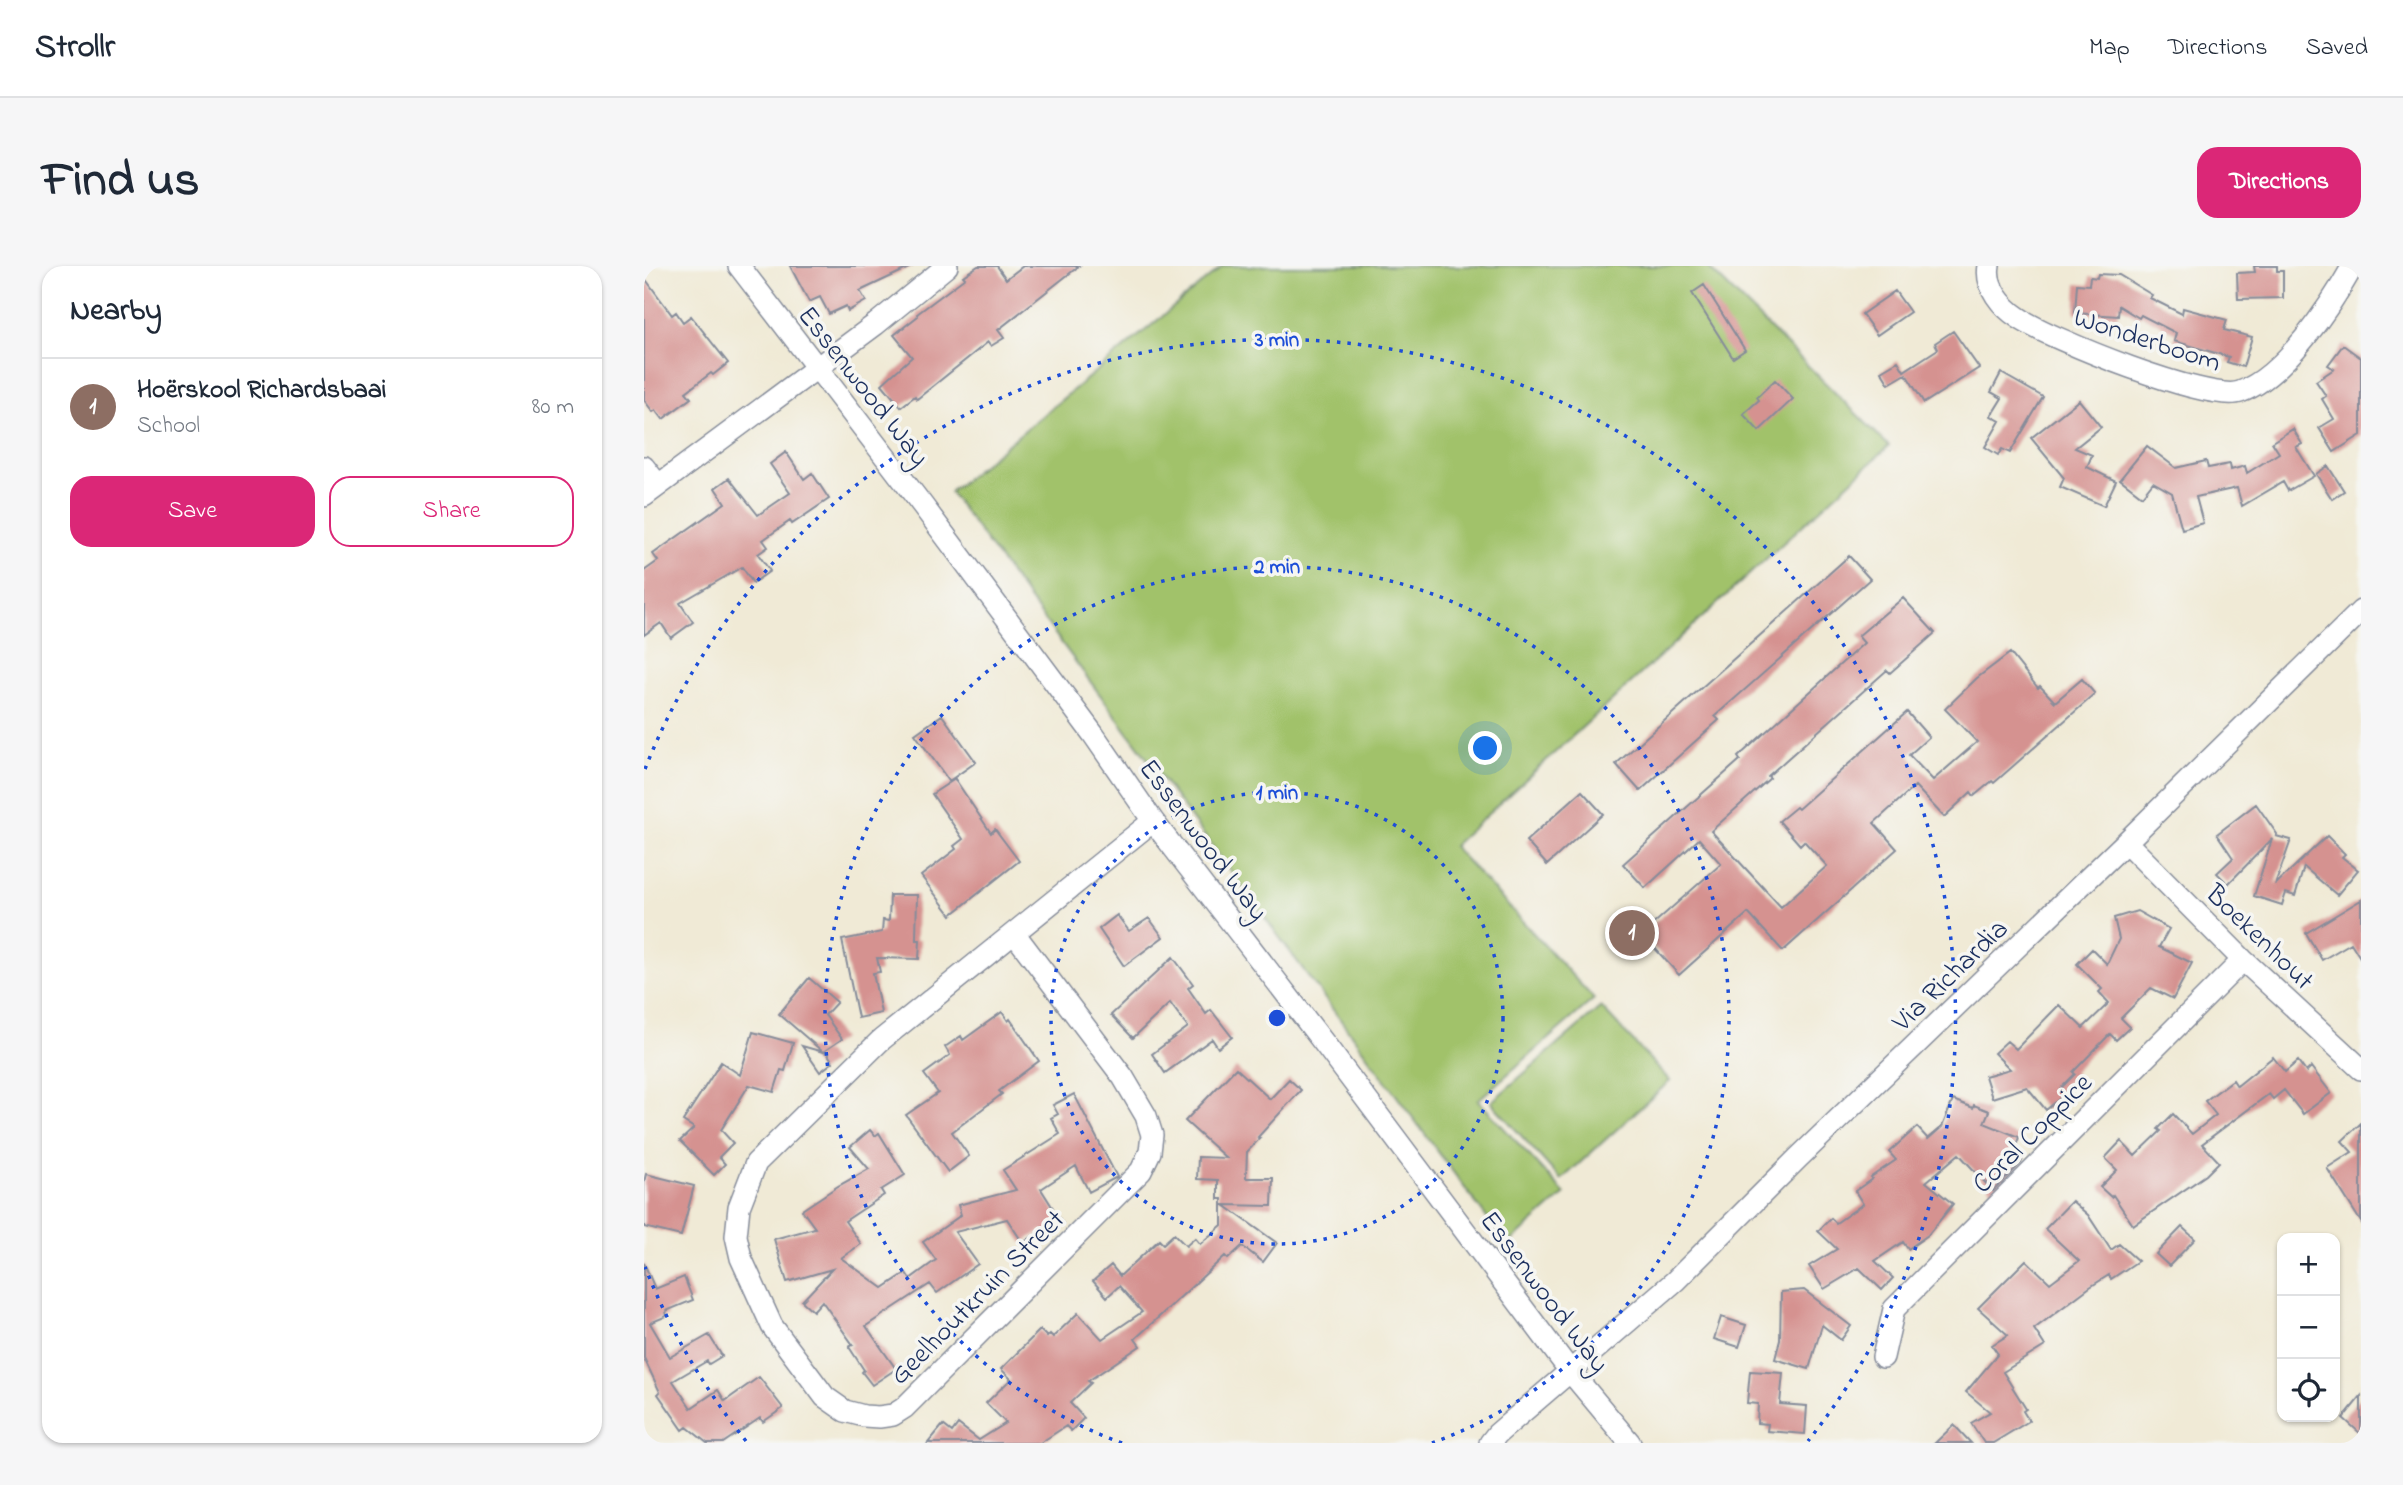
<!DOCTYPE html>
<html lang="en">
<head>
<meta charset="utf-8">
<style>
	body { margin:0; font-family:"Indie Flower",sans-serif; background:#f6f6f7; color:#1f2937 }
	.controls { position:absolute; right:21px; bottom:21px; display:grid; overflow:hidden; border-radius:14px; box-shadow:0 2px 5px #0004 }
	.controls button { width:63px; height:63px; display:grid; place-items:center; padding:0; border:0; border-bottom:2px solid #e0e1e3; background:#fff; color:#1f2937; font:35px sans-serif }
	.you { position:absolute; left:842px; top:483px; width:24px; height:24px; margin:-18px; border:5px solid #fff; border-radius:50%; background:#1a73e8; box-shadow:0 0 0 10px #1a73e833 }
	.badge { display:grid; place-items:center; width:46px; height:46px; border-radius:50%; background:#db2777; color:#fff; font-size:23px; font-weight:700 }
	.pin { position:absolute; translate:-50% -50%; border:4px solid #fff; box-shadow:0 2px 7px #0006 }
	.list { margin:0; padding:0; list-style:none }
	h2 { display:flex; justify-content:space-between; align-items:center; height:91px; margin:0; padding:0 28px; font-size:30px }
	h2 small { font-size:23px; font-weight:400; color:#747a83 }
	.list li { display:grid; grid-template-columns:46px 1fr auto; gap:21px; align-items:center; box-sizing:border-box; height:98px; padding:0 28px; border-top:2px solid #e0e1e3 }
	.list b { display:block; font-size:26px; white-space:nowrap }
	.list p { margin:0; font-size:23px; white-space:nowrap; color:#747a83 }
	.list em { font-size:23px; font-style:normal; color:#747a83 }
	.actions { display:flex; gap:14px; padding:21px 28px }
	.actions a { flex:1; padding:16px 0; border:2px solid #db2777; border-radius:21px; text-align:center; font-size:24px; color:#db2777 }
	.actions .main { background:#db2777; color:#fff }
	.icon { flex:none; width:38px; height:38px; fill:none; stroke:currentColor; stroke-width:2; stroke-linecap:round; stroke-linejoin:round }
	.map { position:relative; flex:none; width:1717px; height:1177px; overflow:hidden; border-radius:21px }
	header { display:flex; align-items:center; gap:42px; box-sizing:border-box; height:98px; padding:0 35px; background:#fff; border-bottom:2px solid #e0e1e3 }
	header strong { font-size:33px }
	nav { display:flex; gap:38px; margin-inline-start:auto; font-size:24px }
	.intro { display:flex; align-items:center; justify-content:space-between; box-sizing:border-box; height:168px; padding:0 42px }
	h1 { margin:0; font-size:49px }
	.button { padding:18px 32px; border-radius:21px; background:#db2777; color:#fff; font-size:24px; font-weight:700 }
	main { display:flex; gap:42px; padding:0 42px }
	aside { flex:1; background:#fff; border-radius:21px; box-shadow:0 2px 5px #0004 }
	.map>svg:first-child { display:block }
	.garden { fill:#a1c26a; stroke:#5e7864; stroke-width:2 }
	.building { fill:#d59290 }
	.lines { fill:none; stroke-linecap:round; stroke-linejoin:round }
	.street-casing { stroke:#868c9a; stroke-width:24 }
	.street { stroke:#fff; stroke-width:21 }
	.ring { fill:none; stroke:#1d4ed8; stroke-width:3.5; stroke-dasharray:3.5 7 }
	.labels { text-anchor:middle; stroke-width:7; stroke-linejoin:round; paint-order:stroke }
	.street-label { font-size:28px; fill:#1b2f5e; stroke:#f6f6f2 }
	.centre { fill:#1d4ed8; stroke:#f6f6f2; stroke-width:3.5 }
	.ring-label { font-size:21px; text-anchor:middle; font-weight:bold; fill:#1d4ed8; stroke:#f6f6f2; stroke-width:7; stroke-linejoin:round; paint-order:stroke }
</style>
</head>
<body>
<header>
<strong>Strollr</strong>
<nav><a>Map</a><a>Directions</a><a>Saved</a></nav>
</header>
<div class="intro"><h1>Find us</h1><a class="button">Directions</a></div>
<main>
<aside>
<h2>Nearby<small></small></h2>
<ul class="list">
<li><span class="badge" style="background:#8d6e63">1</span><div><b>Hoërskool Richardsbaai</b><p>School</p></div><em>80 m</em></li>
</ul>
<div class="actions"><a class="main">Save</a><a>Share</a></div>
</aside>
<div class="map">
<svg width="1717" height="1177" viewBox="0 0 1717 1177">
	<rect width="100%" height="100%" fill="#f6f6f2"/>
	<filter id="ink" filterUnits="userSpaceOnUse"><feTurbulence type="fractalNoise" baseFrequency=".0143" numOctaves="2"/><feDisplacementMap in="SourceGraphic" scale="14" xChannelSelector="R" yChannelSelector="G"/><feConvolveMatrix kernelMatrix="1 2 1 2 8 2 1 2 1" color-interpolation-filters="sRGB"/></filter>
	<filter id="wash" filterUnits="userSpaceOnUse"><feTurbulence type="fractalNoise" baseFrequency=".00686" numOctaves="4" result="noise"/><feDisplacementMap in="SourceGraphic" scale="28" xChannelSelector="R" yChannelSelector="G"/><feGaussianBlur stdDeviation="1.57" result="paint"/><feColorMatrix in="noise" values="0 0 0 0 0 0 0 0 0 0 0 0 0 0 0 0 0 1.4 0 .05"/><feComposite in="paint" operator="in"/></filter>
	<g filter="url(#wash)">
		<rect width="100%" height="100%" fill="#f0ead6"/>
		<path class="garden" d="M579,0H1063L1245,180L809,580L950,733L834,834L921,928L863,979L306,226Z
			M957,741L1026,815L917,914L847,836Z"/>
		<g id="blocks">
			<path class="building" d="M146,0H269L216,25L222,35L204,45L202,40L185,48L176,31L165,36Z
				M334,0H353L362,13L379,0H435L354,64L360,72L347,80L344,76L273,133L271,130L257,141L238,118L268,91L250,69L274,50L273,48L321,12L319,10Z
				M1610,0H1633V5H1639V32L1594,33L1593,7L1611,6Z
				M1454,8L1475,9L1508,29L1506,32L1538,48L1539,42L1583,54L1580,64L1608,71L1599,101L1583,96L1585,91L1530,75L1532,67L1497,49L1495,52L1475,40L1474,50L1431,47L1433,18L1445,19L1446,11L1453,12Z
				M0,11L28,49L32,46L39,56L47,50L84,97L69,109L67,107L42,126L47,132L19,153L12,144L9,146L0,134Z
				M1060,19L1101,84L1089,92L1048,27Z
				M1251,25L1266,46L1233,69L1218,48Z
				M1309,65L1335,102L1280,137L1262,108L1245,118L1237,105L1254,95L1260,105L1294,83L1291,77Z
				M1699,79L1717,92V169L1690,186L1675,162L1690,153L1678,133L1682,130L1672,115L1690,103L1684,99Z
				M1357,107L1399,131L1366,187L1358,183L1354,189L1341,181L1356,155L1347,150L1358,132L1347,126Z
				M1131,114L1149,133L1115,165L1099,148L1115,134L1113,131Z
				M1435,134L1457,161L1431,182L1448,189L1443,201L1472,215L1460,240L1416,221L1420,212L1387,172Z
				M1649,163L1658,178L1652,181L1670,210L1644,225L1639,216L1598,240L1593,222L1552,231L1559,257L1538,263L1528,227L1509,216L1498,230L1476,213L1503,180L1532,202L1562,195L1564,202L1586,198L1587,204L1601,200L1603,207L1635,187L1628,176Z
				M142,186L160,213L168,207L185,233L148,258L146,255L119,274L124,281L114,288L126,305L109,317L98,301L36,337L49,356L27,372L17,357L0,369V305L14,295L9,288L81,237L71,222L85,212L114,249L146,227L126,198Z
				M1684,200L1700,225L1688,233L1672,208Z
				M1205,290L1226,313L1071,450L1075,454L996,525L972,498Z
				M1259,332L1291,367L1246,407L1243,404L1124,510L1126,512L1067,565L1137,641L1183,600L1160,575L1156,579L1135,555L1152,541L1154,543L1263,446L1285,471L1265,489L1289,514L1333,476L1301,443L1333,412L1366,387L1394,422L1396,420L1411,436L1438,413L1451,428L1350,517L1348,515L1330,530L1327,526L1300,551L1271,520L1230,557L1253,583L1139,685L1104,647L1035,709L998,668L1077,598L1055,573L1001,622L979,598L1096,494L1094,491L1220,377L1214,370Z
				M298,449L332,496L305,515L271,468Z
				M311,513L347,567L351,563L375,595L307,649L277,610L312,583L310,580L319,573L288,528Z
				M938,525L959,548L903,599L882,575Z
				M1612,538L1633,568L1632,570L1647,574L1631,619L1683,570L1701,588L1698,591L1714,604L1693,629L1660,601L1651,630L1642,627L1638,639L1610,630L1628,573L1584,618L1573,607L1589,592L1573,568Z
				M246,629H273L272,674H276L275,693L233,692L236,706L229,707L237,747L214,752L198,674L238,666L239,654L245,655Z
				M1717,634V693L1707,677L1678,694L1662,667Z
				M1493,645L1525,663L1515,681L1548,697L1529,733L1507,722L1477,752L1486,761L1472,774L1466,768L1429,806L1431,808L1416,823L1421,828L1402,844L1383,821L1348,832L1341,810L1366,803L1350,787L1363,775L1372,783L1415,739L1439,762L1465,737L1455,726L1458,723L1433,698L1448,683L1463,698L1475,673L1470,652Z
				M473,649L485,665L505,652L519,671L480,700L455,663Z
				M529,691L549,718L544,722L562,748L567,744L588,771L574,782L568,773L521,807L508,788L544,761L526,737L489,772L467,749Z
				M165,712L193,736L181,749L198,773L179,786L183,787L189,796L176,806L158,780L179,786L135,748Z
				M358,746L364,755L366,753L395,795L355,825L358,828L308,866L325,890L304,906L262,849L294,827L280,808L306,789L301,781L317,770L319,774Z
				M109,766L149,777L141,805L137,804L130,826L105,819L77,864L89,877L75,891L81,898L70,909L36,875L50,862L39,855L77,796L96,809Z
				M1629,791L1641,806L1654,795L1662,806L1667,801L1687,827L1659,848L1640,824L1629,833L1625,828L1558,878L1575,896L1562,909L1489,959L1469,929L1467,931L1456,921L1473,904L1461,892L1477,875L1491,890L1517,865L1514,863L1529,848L1548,868L1572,849L1561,835L1589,814L1593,820Z
				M592,802L626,833L645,813L657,824L614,871L616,872L603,886L602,912H629L628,940L580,939L633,977L619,996L598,980L584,993L581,990L491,1073L496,1080L444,1115L447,1117L426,1137L440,1152L427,1165L422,1160L396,1177H284L299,1159L308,1166L314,1158L335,1174L362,1157L342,1137L367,1113L357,1103L396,1064L403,1071L406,1068L409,1071L434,1047L458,1073L498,1046L475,1020L463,1031L449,1015L467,999L476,1010L515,974L519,978L530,968L542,980L551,972L556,978L578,959V933H574V914L553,913L554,891L582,892L541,855Z
				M430,828L473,911L445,926L432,900L397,923L419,958L401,969L398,964L379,977L363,953L311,966L334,998L293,1027L286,1018L222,1060L252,1103L228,1119L218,1106L220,1104L205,1081L209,1079L178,1035L169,1045L158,1035L188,1003L143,1016L130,973L171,962L158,944L194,920L225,903L206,881L226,864L231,870L235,867L261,909L237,924L240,929L201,955L217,978L197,992L239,1022L262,1007L266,1013L292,994L279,976L317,949L314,939L372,924L359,904L416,868L407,852L414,848L409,839Z
				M1309,834L1329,842L1330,839L1345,845L1340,857L1375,871L1369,888L1379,892L1377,897L1349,925L1315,888L1282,916L1309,938L1284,969L1264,983L1259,976L1231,995L1249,1012L1238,1024L1215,1002L1180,1023L1165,1000L1193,983L1174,965L1187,952L1192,957L1219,938L1211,925L1228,913L1227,911L1252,894L1245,886L1273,861L1284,873L1298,861Z
				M1717,857V956L1683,902L1708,886L1698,875Z
				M2,908L50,920L37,970L0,961V916Z
				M1428,935L1444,949L1467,984L1475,978L1494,995L1467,1013L1465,1009L1446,1021L1390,1063L1401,1080L1359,1106L1382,1143L1379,1145L1385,1155L1349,1177H1340L1327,1157L1346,1146L1322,1126L1354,1088L1348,1079L1364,1069L1334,1042L1382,994L1406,1017L1435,995L1401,963Z
				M1538,961L1551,973L1525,1000L1512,988Z
				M0,997L11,1023L40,1011L49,1034L22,1045L23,1050L6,1057L26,1091L65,1069L78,1090L65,1098L63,1095L29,1115L47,1142L74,1124L81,1135L115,1111L139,1142L119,1156L116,1152L79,1177H63L43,1161L39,1164L14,1128L16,1126L0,1092Z
				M1160,1024L1207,1060L1197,1074L1178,1059L1165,1103L1131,1093L1136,1074L1137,1026Z
				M1077,1051L1102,1059L1095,1081L1070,1073Z
				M1106,1105L1139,1107L1136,1138L1163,1140L1161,1168L1123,1165L1124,1158L1113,1157L1114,1138L1103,1137Z
				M1717,1130V1168L1699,1152Z
				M1310,1159L1327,1177H1291Z"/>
		</g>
	</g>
	<g filter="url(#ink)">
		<use href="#blocks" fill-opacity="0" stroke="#868c9a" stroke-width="2"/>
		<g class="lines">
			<g class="street-casing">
				<path id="street" d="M95,0L279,240L449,468L509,555L683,781L926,1105L986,1177
					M1345,0C1341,21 1358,41 1375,52C1406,73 1565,137 1596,126C1640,111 1687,39 1709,0
					M0,201L14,219
					M0,230L232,58L303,0
					M1482,576L1599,694L1717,803
					M370,667L479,811L502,850L508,869L506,886L497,905L260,1142L249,1149L235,1151L220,1150L201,1145L181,1131L128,1060L97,992L92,970L95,941L112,897L236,775L509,555
					M1239,1091L1250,1043L1599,694
					M846,1177L853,1168L1031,1015L1154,892L1482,576L1717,345"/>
			</g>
			<use href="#street" class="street"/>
		</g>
	</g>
	<g class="ring">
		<circle cx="633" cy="752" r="226"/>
		<path d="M478 1177A452 452 0 1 1 788 1177"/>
		<path d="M102 1175A679 679 0 0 1 1 1001M1 503A679 679 0 1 1 1164 1175"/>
	</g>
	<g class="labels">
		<g class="street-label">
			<text transform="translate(1504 72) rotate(18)" y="10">Wonderboom</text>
			<text transform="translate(221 119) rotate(52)" y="10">Essenwood Way</text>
			<text transform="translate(561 573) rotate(53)" y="10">Essenwood Way</text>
			<text transform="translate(1617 670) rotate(44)" y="10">Boekenhout</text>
			<text transform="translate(1305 708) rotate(-44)" y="10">Via Richardia</text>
			<text transform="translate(1387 866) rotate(-45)" y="10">Coral Coppice</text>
			<text transform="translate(902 1025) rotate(53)" y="10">Essenwood Way</text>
			<text transform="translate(332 1030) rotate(-45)" y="10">Geelhoutkruin Street</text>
		</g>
	</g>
	<circle cx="633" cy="752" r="10" class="centre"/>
	<g class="ring-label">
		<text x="633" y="80">3 min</text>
		<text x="633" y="307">2 min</text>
		<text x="633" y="533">1 min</text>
	</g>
</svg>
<div class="controls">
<button>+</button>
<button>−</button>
<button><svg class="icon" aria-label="locate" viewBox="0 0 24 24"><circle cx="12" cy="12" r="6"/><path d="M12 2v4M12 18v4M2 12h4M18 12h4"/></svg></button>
</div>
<div class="you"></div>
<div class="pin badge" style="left:988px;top:667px;background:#8d6e63">1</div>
</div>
</main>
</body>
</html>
